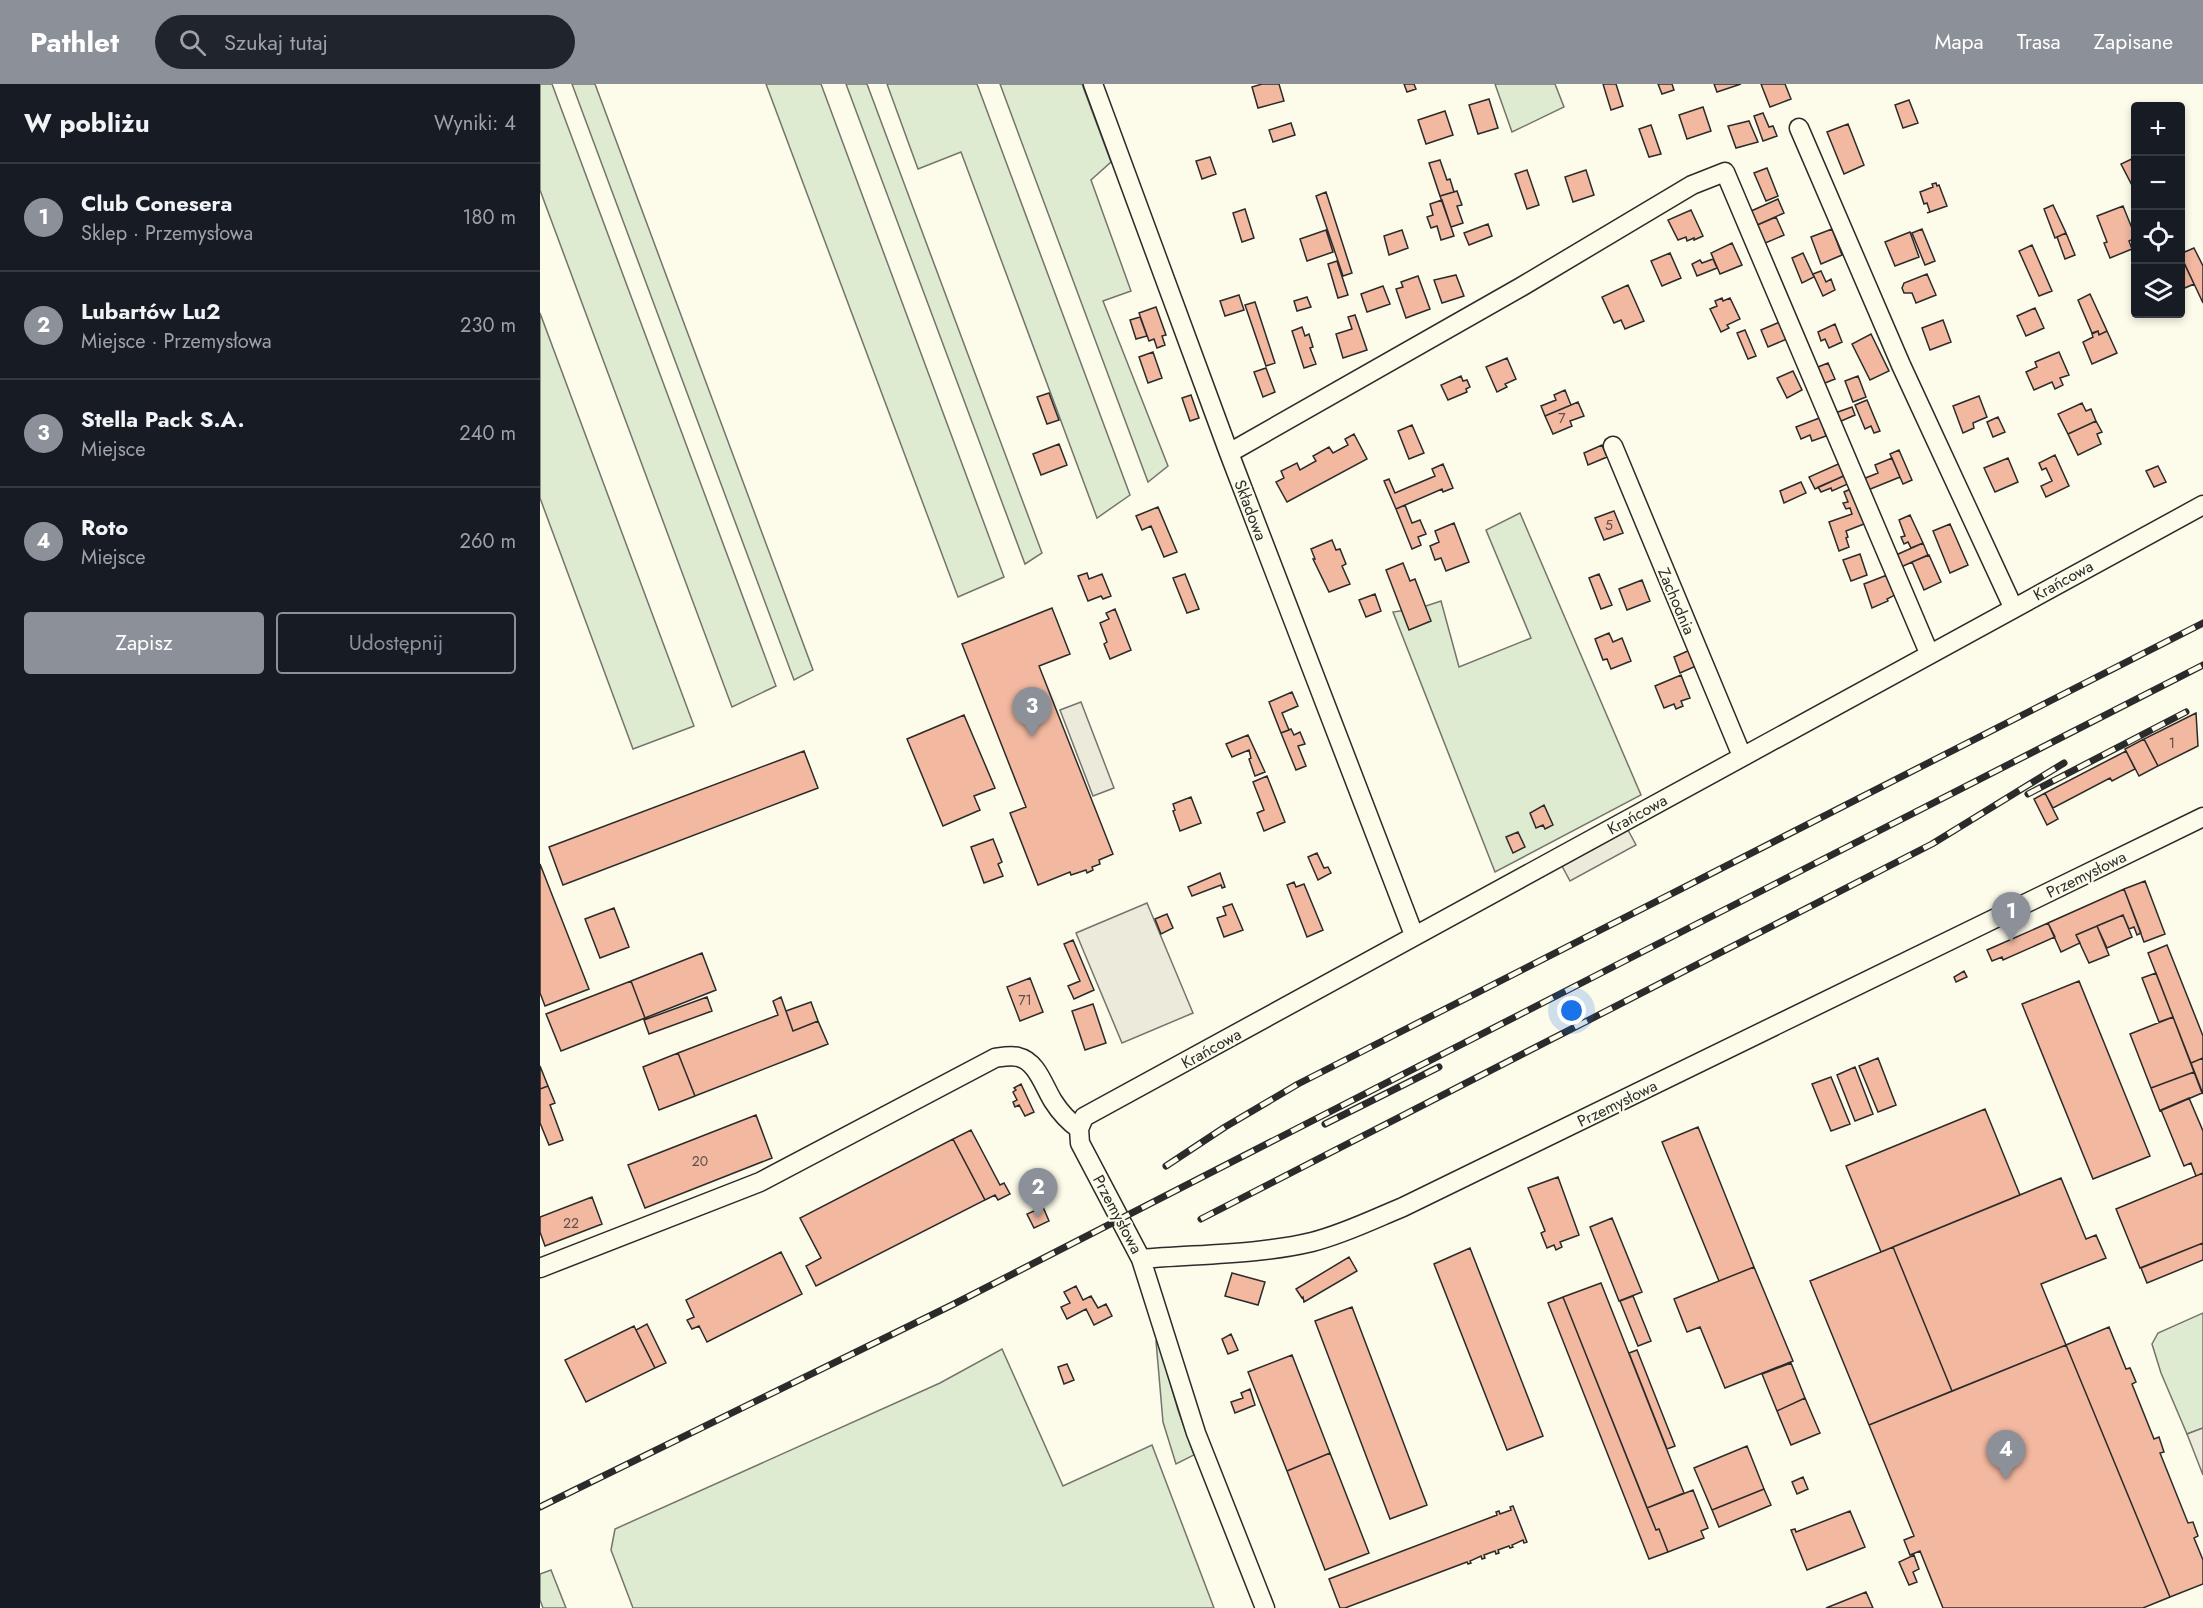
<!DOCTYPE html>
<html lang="pl">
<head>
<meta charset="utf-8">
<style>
	body { margin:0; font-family:Jost,sans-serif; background:#20242c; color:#f1f3f6 }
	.controls { position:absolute; right:18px; top:18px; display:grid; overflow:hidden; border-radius:6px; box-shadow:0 3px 9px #0003 }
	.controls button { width:54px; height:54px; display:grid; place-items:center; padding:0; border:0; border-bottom:2px solid #363941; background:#171b24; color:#f1f3f6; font:30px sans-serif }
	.you { position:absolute; left:1032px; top:927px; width:21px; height:21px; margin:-15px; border:4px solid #fff; border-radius:50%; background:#1a73e8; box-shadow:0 0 0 9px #1a73e833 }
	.badge { display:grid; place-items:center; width:39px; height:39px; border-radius:50%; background:#8c9099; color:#fff; font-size:20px; font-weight:700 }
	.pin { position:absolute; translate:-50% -50px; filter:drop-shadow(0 2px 3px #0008) }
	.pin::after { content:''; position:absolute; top:32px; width:21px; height:18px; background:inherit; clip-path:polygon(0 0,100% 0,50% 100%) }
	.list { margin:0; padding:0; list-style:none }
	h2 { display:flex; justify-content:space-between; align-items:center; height:78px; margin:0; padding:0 24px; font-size:26px }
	h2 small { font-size:20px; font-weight:400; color:#9ea1a6 }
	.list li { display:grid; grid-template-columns:39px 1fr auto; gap:18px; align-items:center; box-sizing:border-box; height:108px; padding:0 24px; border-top:2px solid #363941 }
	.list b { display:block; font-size:22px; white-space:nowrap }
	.list p { margin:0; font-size:20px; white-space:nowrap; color:#9ea1a6 }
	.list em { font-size:20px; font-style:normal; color:#9ea1a6 }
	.actions { display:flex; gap:12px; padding:18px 24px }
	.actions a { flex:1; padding:14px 0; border:2px solid #8c9099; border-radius:6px; text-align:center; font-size:21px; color:#8c9099 }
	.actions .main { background:#8c9099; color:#fff }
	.icon { flex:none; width:33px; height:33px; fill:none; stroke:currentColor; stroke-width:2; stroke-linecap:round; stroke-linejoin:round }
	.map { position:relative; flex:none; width:1663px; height:1524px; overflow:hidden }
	header { display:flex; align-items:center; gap:36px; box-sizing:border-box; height:84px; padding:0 30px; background:#8c9099; color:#fff }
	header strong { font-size:28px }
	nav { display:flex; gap:33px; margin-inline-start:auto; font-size:21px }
	.search { width:420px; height:54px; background:#20242c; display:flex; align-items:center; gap:15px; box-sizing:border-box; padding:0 21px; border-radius:33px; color:#9ea1a6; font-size:22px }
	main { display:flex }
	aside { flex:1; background:#171b24 }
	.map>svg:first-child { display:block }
	.green { fill:#deebd1; stroke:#74746e; stroke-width:1.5 }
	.parking { fill:#eceadb; stroke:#74746e; stroke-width:1.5 }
	.building { fill:#f2b8a0; stroke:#2b2b2b; stroke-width:1.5 }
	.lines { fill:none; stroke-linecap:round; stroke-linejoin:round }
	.minor-casing { stroke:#2b2b2b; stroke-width:21 }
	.minor { stroke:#fdfbea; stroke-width:18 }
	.rail-casing { stroke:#2b2b2b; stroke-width:7 }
	.rail { stroke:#fdfbea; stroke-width:4.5; stroke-dasharray:14; stroke-linecap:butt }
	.labels { text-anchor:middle; stroke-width:4.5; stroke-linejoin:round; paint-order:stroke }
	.number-label { font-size:14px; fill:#5d4e48 }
	.street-label { font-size:16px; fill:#2b2b2b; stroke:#fdfbea }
</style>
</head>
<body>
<header>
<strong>Pathlet</strong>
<div class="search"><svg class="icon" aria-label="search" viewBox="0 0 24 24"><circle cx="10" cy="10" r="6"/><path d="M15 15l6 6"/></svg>Szukaj tutaj</div>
<nav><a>Mapa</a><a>Trasa</a><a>Zapisane</a></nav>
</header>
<main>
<aside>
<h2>W pobliżu<small>Wyniki: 4</small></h2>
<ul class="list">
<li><span class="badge">1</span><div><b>Club Conesera</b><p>Sklep · Przemysłowa</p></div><em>180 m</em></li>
<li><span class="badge">2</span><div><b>Lubartów Lu2</b><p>Miejsce · Przemysłowa</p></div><em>230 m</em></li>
<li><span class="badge">3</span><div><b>Stella Pack S.A.</b><p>Miejsce</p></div><em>240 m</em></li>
<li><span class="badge">4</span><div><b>Roto</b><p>Miejsce</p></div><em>260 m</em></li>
</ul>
<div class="actions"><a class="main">Zapisz</a><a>Udostępnij</a></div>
</aside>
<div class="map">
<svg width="1663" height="1524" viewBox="0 0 1663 1524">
	<rect width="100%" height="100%" fill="#fdfbea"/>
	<path class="green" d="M0,0H12L236,602L192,623L0,106Z
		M32,0H55L273,586L254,596Z
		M226,0H281L464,493L418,513Z
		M306,0H327L502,469L485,480Z
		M347,0H437L590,411L557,434L421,68L378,85Z
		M460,0H542L571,78L551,96L591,207L563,217L628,382L608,398Z
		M955,0H1015L1024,23L972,48Z
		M0,229L154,642L93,665L0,414Z
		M980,429L1101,711L955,788L853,528L880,524L901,517L919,583L991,554L946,446Z
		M1663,1229V1344L1647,1350L1621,1289L1612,1260L1618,1249Z
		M616,1257H618L638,1326L654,1371L636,1380L623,1338Z
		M462,1265L523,1402L612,1361L674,1524H93L71,1466L75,1445L400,1299Z
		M11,1486L26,1524H3L0,1516V1490Z"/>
	<path class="parking" d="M541,618L574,704L553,712L520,626Z
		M1088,746L1096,761L1030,797L1022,782Z
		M607,819L653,929L582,959L536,849Z
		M1663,1344V1391L1647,1350Z"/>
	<path class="building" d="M722,0H739L744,17L718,24L712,3Z
		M864,0H874L876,5L867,8Z
		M1063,0H1076L1083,22L1071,26Z
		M1118,0H1132L1134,6L1122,10Z
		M1174,0H1201L1177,8Z
		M1221,0H1245L1251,15L1230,23Z
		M949,15L958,44L938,50L929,21Z
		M1369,16L1378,39L1363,44L1355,21Z
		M1163,23L1171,47L1147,55L1139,31Z
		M905,27L913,51L886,60L878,36Z
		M1223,29L1229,43L1233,42L1237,52L1223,57L1214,32Z
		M1209,37L1218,58L1196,64L1188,42Z
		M751,39L755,51L733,58L729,46Z
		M1308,40L1324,81L1304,90L1287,48Z
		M1111,41L1121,70L1109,73L1099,45Z
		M670,73L676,90L662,95L656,77Z
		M1596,73V109L1581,80Z
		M900,76L907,96L910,95L914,108L900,112L889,79Z
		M1227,84L1238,112L1226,117L1214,89Z
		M987,86L999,121L987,125L975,90Z
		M1046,86L1054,111L1033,118L1025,93Z
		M1396,99L1397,102L1399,101L1407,122L1387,129L1390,128L1387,119L1384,120L1380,108L1393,103L1392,100Z
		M917,107L922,121L917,122L923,139L911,143L900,112Z
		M786,108L812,189L803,192L776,112Z
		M1238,115L1244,129L1215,142L1209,128Z
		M902,116L914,152L901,156L897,142L891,144L887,133L893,131L890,120Z
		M1513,121L1526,149L1515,154L1504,125Z
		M1583,122L1596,154L1589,157L1592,165L1570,174L1564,159L1567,158L1557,132Z
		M705,125L714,154L702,158L693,129Z
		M1151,126L1163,152L1154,156V154L1147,157L1146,153L1138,156L1128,136Z
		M1236,133L1244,151L1223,160L1215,142Z
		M948,140L952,152L929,161L924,149Z
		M1292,145L1302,171L1281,180L1271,153Z
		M1382,145L1395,177L1385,181L1372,149Z
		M786,146L793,168L767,177L760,155Z
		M862,146L868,164L849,171L844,152Z
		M1370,148L1379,173L1355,182L1345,158Z
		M1526,149L1535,171L1525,175L1517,153Z
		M1192,159L1202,181L1180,190L1171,169Z
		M1492,161L1512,207L1499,212L1479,167Z
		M1654,164L1663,182V219L1640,170Z
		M1130,169L1141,194L1122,202L1111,177Z
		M1263,169L1274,193L1262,199L1252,174Z
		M1173,175L1177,184L1157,192L1152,180L1160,176L1162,179Z
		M797,177L808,211L798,214L788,180Z
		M1644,179L1654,200L1640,206V181Z
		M1281,187L1286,198L1291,195L1295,206L1283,212L1273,190Z
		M1387,190L1396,211L1376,219L1372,209H1364L1362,204L1364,199Z
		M916,191L924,212L902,219L894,196Z
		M878,192L890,225L866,234L856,205L863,203L861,198Z
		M1088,201L1104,237L1085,245L1081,236L1074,239L1062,213Z
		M843,202L850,220L827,228L821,210Z
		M1550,210L1567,247L1559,251L1558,247L1552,249L1538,216Z
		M699,211L704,226L685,232L680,217Z
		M767,213L771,223L757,227L754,217Z
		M1182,214L1183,217L1190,214L1200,235L1187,241L1189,244L1181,248L1170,225L1177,222L1175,217Z
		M715,218L735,279L726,282L705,221Z
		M616,223L626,251L622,252L625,261L617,264L614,255L609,257L599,229Z
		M1495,224L1504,244L1486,252L1477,232Z
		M815,231L827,266L803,274L796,250L812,245L808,233Z
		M600,233L607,252L596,255L590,236Z
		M1403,236L1411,258L1390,266L1382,244Z
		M1242,237L1249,254L1228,263L1221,246Z
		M1295,240L1302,258L1289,264L1285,255L1281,257L1278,248Z
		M762,243L765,252L769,250L773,263L770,264L776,280L764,284L752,247Z
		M1205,246L1216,272L1208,275L1197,249Z
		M1558,247L1559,251L1567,247L1577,269L1552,280L1543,258L1553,253L1552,250Z
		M1331,250L1349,287L1330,296L1312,260Z
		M613,268L622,294L608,299L599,273Z
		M1519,268L1529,291L1520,294L1523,301L1515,305L1512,298L1494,306L1486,288L1497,283L1495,278Z
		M967,274L976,295L965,300L967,303L957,308L946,283Z
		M1288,279L1295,295L1280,301L1273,285Z
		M726,284L735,308L723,313L714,288Z
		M1253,287L1262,306L1247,314L1237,294Z
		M921,292L923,297L927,296L930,303L926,305L927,308L908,316L901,301Z
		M1318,292L1326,313L1313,318L1305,297Z
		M1025,306L1031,321L1005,332L1001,322L1016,316L1014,311Z
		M509,309L519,336L507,340L497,313Z
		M651,311L659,334L650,337L642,314Z
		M1439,312L1447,333L1433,339L1434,344L1423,349L1413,322Z
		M1327,316L1340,347L1334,349L1331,342L1325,345L1315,321Z
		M1038,318L1044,332L1030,337L1032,342L1013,350L1005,332Z
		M1542,319L1546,327L1551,325L1556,337L1528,350L1518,330Z
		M1312,323L1315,331L1299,338L1295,329Z
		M1282,333L1287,345L1284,346L1286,352L1272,357L1270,351L1261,355L1256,343Z
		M1458,333L1465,348L1453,353L1447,338Z
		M1556,337L1562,348L1557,350L1561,360L1538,371L1528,350Z
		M872,341L884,369L869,375L858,347Z
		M814,350L827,375L747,418L736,398L744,394L741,387L757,379L760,386L776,377L773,372L789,363L793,369L808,361L805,355Z
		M519,360L527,381L501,391L493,370Z
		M1062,361L1067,373L1048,381L1044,369Z
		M1359,366L1372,396L1363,400L1350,370Z
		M1515,371L1529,402L1506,413L1501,402L1512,397L1506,384L1502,386L1499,379Z
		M1352,374L1360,393L1328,406L1323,395L1338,389L1335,381Z
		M1468,374L1478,398L1455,408L1444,384Z
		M1305,377L1310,389L1275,405L1269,393Z
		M903,380L913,404L903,408L902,405L856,425L844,397L849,395L855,409L895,392L892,385Z
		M1618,382L1626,398L1614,403L1606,387Z
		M1306,391L1310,399L1292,407L1291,404L1281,408L1278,403Z
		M1261,398L1266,409L1244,419L1240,407Z
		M1315,403L1329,438L1306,447L1308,453L1306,454L1309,463L1299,467L1289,438L1312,430L1310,424L1306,425L1303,419L1308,418L1304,408Z
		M865,421L872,439L880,436L886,450L878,453L881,461L872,465L856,425Z
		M618,423L637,468L624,473L611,442L602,446L596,432Z
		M1074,427L1083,449L1064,456L1055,434Z
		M1370,431L1383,459L1371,464L1368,458L1364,460L1361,453L1365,452L1359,436Z
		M914,439L929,478L906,487L901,474L895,476L890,462L899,458L895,447Z
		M1410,440L1428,481L1410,489L1393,447Z
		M792,456L796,466L800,465L806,480L802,482L810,500L789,508L773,475H775L771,465Z
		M1383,459L1388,471L1361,483L1356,471Z
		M1320,470L1327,491L1311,497L1303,476Z
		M1389,471L1401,498L1384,506L1372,478Z
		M863,479L870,497L875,495L891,537L869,546L846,486Z
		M547,489L549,495L562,490L571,512L563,515L561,512L548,517L538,492Z
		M645,490L659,525L647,529L633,494Z
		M1059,490L1072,521L1061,525L1049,494Z
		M1347,491L1355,511L1347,515L1348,517L1332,524L1324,500Z
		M1102,496L1110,517L1087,526L1079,505Z
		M835,510L841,527L826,533L819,516Z
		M512,524L530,570L499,582L573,770L559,776L560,780L552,783L553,786L547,789L546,786L531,791L530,788L498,801L470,729L486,723L422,560Z
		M575,525L591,566L570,575L564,560L567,558L560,539L569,535L566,529Z
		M1069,549L1073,558L1082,554L1091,577L1071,585L1067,575L1063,576L1055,555Z
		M1150,566L1156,582L1140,589L1134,573Z
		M1141,591L1150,614L1141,617L1143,622L1136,625L1134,620L1124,624L1115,602Z
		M752,608L758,622L742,629L749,646L741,649L729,618Z
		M1656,629L1658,662L1618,682L1604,655Z
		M424,631L455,704L434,712L440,726L403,742L367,655Z
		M751,645L754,651L760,648L765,660L758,662L766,682L756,686L741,649Z
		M708,651L725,688L715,692L709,675L711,674L709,666L692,673L686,660Z
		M1604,655L1618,682L1599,692L1585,665Z
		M264,667L278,704L23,801L9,763Z
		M1586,667L1595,685L1572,697L1570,694L1513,724L1505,709Z
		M727,692L745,738L724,747L717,729L724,726L713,698Z
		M1505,709L1518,735L1507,741L1494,715Z
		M651,713L661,739L640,747L633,727L635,726L633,720Z
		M1004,721L1013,741L1005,745L1003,741L996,744L990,729Z
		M978,748L985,763L973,769L966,753Z
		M453,755L462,778L458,780L463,792L444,799L431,763Z
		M777,769L784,784L788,783L791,789L778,796L768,773Z
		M0,780L49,905L5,922L0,909Z
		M680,789L685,803L682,804L681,801L652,812L648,803Z
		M1605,797L1625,850L1604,858L1584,805Z
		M754,798L756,803L764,800L783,846L767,853L747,801Z
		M1584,805L1601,849L1597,851L1594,843L1589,845L1583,831L1536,851L1540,859L1521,868L1508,839Z
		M692,820L703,846L684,853L677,834L686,831L683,823Z
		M74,824L89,863L60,874L45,835Z
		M627,830L633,844L621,850L615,835Z
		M1583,831L1592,853L1567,864L1557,842Z
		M1508,839L1515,853L1463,876L1462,873L1452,877L1447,866Z
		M1557,842L1569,871L1549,879L1536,851Z
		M533,856L554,906L534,915L528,902L540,897L524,860Z
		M1627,861L1663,952V974L1651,979L1608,869Z
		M162,869L176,906L105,934L91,897Z
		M1424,887L1427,893L1416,898L1414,893Z
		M1616,889L1633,933L1619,938L1602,894Z
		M490,894L503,928L480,937L467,903Z
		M91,897L105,934L21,967L6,930Z
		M1539,897L1610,1072L1553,1095L1482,920Z
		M167,913L172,927L109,950L104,936Z
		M241,913L253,947L278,937L288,960L155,1012L138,969L238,931L233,917Z
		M271,918L278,937L253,947L246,927Z
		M553,920L566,959L545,966L532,927Z
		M1633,933L1654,988L1611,1004L1590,950Z
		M138,969L155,1012L119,1026L103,983Z
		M1338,974L1356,1021L1338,1028L1319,982Z
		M1663,974V1010L1651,979Z
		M0,982L8,1002L0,1005Z
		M1315,983L1333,1030L1315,1037L1297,991Z
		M1654,988L1662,1009L1620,1027L1611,1004Z
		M1291,993L1310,1040L1291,1047L1272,1000Z
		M481,1000L494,1028L485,1032L479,1021L475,1023L473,1018L477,1016L473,1008L476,1006L474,1004Z
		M8,1002L15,1019L10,1021L23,1056L9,1061L0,1039V1005Z
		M1649,1014L1663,1047V1089L1656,1092L1651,1079L1644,1082L1621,1026Z
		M1445,1025L1480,1111L1341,1168L1306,1082Z
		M216,1031L232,1074L105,1124L88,1081Z
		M1158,1043L1214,1183L1179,1197L1122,1058Z
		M431,1046L460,1101L464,1099L470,1110L458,1116L455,1111L445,1116L413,1055Z
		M413,1055L445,1116L276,1202L266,1182L281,1174L260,1134Z
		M1663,1089V1159L1600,1184L1576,1125Z
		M1018,1093L1039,1151L1020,1158L1022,1163L1016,1166L1014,1161L1007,1164L1001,1149L1005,1147L988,1104Z
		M1521,1094L1546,1155L1556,1151L1566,1174L1501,1200L1526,1261L1412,1307L1353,1163Z
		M52,1113L62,1140L5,1162L0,1148V1133Z
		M503,1123L509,1137L494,1144L487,1130Z
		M1072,1134L1102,1208L1079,1217L1050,1143Z
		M1663,1159V1176L1607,1199L1601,1184Z
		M1353,1163L1412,1307L1329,1341L1270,1197Z
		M930,1164L1003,1352L967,1366L894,1180Z
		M241,1168L262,1210L167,1258L159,1242L152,1245L147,1236L154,1233L146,1216Z
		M809,1173L817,1187L764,1218L763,1213L762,1214L756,1205Z
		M1214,1183L1253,1277L1185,1304L1160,1243L1147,1248L1134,1215Z
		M692,1189L725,1198L718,1221L685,1212Z
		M1061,1199L1144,1409L1107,1424L1023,1213Z
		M536,1202L543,1216L551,1212L558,1224L566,1220L572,1232L554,1241L546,1225L527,1235L521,1223L530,1219L524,1208Z
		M1093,1212L1111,1257L1098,1262L1080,1217Z
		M1023,1213L1116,1446L1119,1445L1128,1468L1109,1475L1008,1219Z
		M812,1223L887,1421L850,1435L775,1237Z
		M107,1240L126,1279L115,1284L96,1246Z
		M94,1242L115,1284L46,1318L25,1276Z
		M1569,1243L1586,1285L1590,1284L1596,1298L1592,1300L1614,1355L1619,1353L1624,1368L1620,1369L1648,1439L1653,1438L1658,1452L1654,1454L1663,1476V1500L1630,1513L1526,1261Z
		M691,1250L698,1266L688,1270L682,1255Z
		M1526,1261L1630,1513L1603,1524H1403L1380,1467L1370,1471L1364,1456L1374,1452L1329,1341Z
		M1097,1266L1135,1362L1127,1365L1089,1269Z
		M752,1271L790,1369L747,1387L708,1288Z
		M1251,1279L1265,1314L1237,1327L1222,1290Z
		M527,1280L534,1296L524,1300L518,1283Z
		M710,1305L715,1321L695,1329L691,1318L703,1314L701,1309Z
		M1265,1314L1280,1349L1251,1361L1237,1327Z
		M1207,1362L1224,1405L1172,1426L1154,1384Z
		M790,1369L829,1469L785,1486L747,1387Z
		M1263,1393L1268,1405L1257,1410L1252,1398Z
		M1224,1405L1231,1421L1179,1443L1172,1426Z
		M1153,1406L1168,1444L1161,1447L1164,1454L1128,1468L1119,1445L1116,1446L1107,1424Z
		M973,1422L987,1458L984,1459L983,1456L972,1461L973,1463L970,1464L969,1462L958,1466L959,1469L956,1470L955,1467L944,1471L945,1474L942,1475L941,1472L930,1477L931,1479L928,1480L927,1478L805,1524H800L789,1495L957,1431L956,1428L959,1427L960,1430L971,1426L970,1423Z
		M1310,1427L1325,1463L1267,1486L1251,1446L1255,1445L1256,1448Z
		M1374,1471L1379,1485L1373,1488L1377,1498L1369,1501L1359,1478Z
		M1326,1508L1333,1524H1286Z"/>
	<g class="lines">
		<g class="minor-casing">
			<path id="minor" d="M553,0L689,369L874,851
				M1259,44L1361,281L1473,523
				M1073,362L1202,672
				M689,369L981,203L1152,101L1185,88L1389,569
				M601,1175C658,1170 717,1171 772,1158C804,1150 834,1135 863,1123L1663,733
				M0,1184L220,1098L455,974C462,973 471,971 478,973C497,977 504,1003 513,1017C520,1028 528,1037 539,1045
				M725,1524L656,1349L601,1175L540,1059L539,1045L544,1033L1663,421"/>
		</g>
		<use href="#minor" class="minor"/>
		<g class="rail-casing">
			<path id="rail" d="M1488,710L1646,628
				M785,1040L899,983
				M626,1082L685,1043L758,1000L1663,539
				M661,1135L1392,760L1524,679
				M0,1423L412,1221L1663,581"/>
		</g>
		<use href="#rail" class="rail"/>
	</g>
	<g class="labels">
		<g class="number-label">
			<text x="1022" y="339">7</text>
			<text x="1069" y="446">5</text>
			<text x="1632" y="664">1</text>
			<text x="485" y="921">71</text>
			<text x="160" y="1082">20</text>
			<text x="31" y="1144">22</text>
		</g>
		<g class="street-label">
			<text transform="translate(711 426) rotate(69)" y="6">Składowa</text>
			<text transform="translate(1523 496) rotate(-29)" y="6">Krańcowa</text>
			<text transform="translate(1137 517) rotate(67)" y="6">Zachodnia</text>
			<text transform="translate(1097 730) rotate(-29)" y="6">Krańcowa</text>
			<text transform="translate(1546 790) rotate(-26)" y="6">Przemysłowa</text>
			<text transform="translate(671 964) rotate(-29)" y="6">Krańcowa</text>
			<text transform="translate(1077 1019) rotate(-26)" y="6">Przemysłowa</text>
			<text transform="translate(578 1130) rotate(62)" y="6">Przemysłowa</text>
		</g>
	</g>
</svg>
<div class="controls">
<button>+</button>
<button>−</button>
<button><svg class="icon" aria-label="locate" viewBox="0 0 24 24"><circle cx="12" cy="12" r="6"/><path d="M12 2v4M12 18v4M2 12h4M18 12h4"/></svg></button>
<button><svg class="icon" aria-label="layers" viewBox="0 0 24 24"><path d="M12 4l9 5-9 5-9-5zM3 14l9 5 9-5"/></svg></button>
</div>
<div class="you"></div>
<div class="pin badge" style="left:1471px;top:858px">1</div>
<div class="pin badge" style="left:498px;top:1134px">2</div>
<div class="pin badge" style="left:492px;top:653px">3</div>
<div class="pin badge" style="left:1466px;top:1396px">4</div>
</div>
</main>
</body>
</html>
